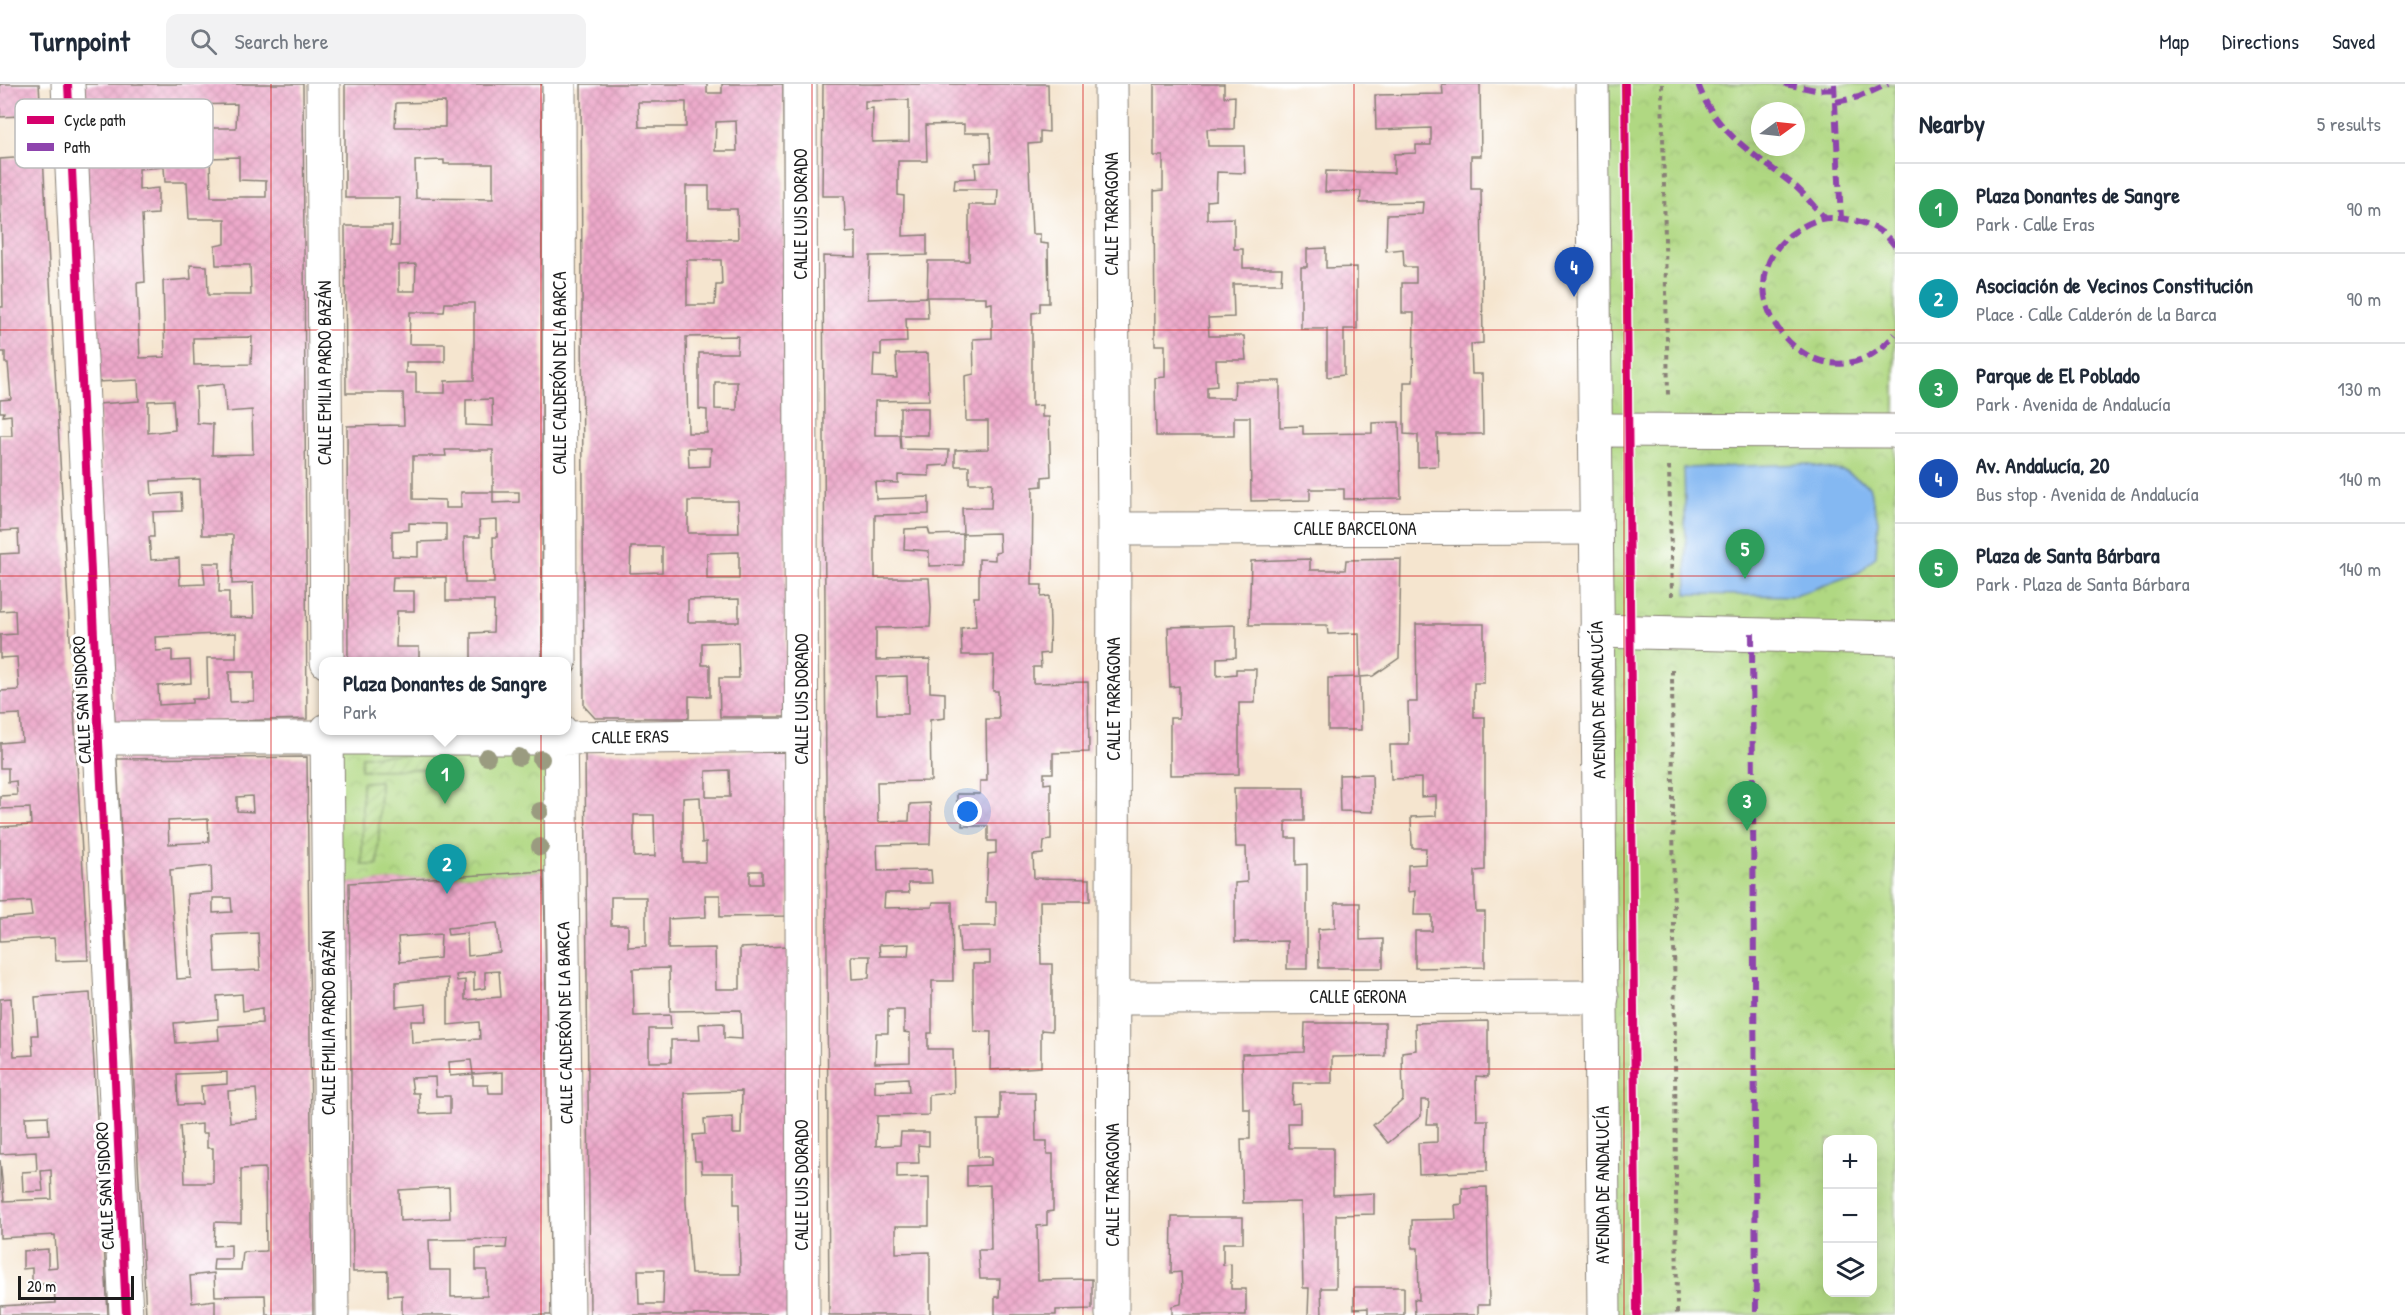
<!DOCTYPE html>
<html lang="en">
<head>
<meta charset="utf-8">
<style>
	body { margin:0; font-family:"Patrick Hand",sans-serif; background:#f2f2f3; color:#1f2937 }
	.controls { position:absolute; right:18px; bottom:18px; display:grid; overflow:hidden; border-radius:12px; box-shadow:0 6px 24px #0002 }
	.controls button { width:54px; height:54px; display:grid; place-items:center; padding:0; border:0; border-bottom:2px solid #e0e1e3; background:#fff; color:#1f2937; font:30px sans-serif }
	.compass { position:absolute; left:1751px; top:18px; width:54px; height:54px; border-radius:50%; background:#fff; box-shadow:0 6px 24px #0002; rotate:75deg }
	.scale { position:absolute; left:18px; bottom:15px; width:116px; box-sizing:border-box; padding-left:6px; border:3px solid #1c1c1c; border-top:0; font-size:16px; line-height:21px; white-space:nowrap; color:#1c1c1c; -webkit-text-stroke:4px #fff; paint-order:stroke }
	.you { position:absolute; left:968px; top:728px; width:21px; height:21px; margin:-15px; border:4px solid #fff; border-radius:50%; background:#1a73e8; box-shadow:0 0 0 9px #1a73e833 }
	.badge { display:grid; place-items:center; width:39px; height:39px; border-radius:50%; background:#c8321e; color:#fff; font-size:20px; font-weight:700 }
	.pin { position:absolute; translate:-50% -50px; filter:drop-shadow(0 2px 3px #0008) }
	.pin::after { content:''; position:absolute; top:32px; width:21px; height:18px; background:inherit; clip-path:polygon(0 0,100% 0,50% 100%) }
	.popup { position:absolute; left:319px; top:573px; width:252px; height:78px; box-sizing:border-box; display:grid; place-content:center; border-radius:12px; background:#fff; filter:drop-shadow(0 2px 4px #0005); font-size:20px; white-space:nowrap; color:#747a83 }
	.popup b { font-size:22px; color:#1f2937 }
	.popup::after { content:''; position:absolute; left:50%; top:100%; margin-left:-12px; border:12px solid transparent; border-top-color:#fff }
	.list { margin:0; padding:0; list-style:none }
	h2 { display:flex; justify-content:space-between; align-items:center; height:78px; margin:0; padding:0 24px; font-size:26px }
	h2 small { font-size:20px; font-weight:400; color:#747a83 }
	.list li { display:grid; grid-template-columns:39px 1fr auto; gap:18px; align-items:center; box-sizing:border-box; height:90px; padding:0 24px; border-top:2px solid #e0e1e3 }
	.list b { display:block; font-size:22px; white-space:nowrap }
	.list p { margin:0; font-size:20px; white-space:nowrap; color:#747a83 }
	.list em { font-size:20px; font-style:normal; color:#747a83 }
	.icon { flex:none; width:33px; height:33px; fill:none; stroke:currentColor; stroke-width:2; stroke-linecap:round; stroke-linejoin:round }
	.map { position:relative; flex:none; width:1895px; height:1231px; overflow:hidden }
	header { display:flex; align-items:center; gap:36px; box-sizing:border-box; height:84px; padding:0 30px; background:#fff; border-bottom:2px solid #e0e1e3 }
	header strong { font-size:28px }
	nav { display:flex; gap:33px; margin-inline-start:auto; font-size:21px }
	.search { width:420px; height:54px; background:#f2f2f3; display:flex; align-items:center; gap:15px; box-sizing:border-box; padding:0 21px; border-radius:12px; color:#747a83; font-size:22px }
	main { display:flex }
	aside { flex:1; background:#fff }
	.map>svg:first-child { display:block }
	.park { fill:url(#park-crowns); stroke:#667a4f; stroke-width:1.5; fill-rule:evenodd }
	.garden { fill:url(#garden-furrows); stroke:#667a4f; stroke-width:1.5 }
	.water { fill:#84b8f2; stroke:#506a87; stroke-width:1.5 }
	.building { fill:url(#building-cross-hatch); fill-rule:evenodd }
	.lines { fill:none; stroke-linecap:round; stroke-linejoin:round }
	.street-casing { stroke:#888076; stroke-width:35 }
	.secondary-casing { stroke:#888076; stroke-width:35 }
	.path { stroke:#888076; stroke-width:4; stroke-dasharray:4.5 4.5; stroke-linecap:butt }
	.street { stroke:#fff; stroke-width:33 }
	.secondary { stroke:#fff; stroke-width:33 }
	.quiet { stroke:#8e44ad; stroke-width:6; stroke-dasharray:12 6; stroke-linecap:butt }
	.cycleway-casing { stroke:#fff; stroke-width:11 }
	.cycleway { stroke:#d6006c; stroke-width:8 }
	.tree { fill:#9a9b80 }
	.grid { fill:none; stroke:#d62828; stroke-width:1.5; stroke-opacity:0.55 }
	.labels { text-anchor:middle; stroke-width:6; stroke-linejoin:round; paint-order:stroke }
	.street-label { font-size:18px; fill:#1c1c1c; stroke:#fff }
	.key { fill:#fff; stroke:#bbb; stroke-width:1.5 }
	.key-label { font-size:16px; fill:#1c1c1c }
</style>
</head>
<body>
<header>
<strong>Turnpoint</strong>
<div class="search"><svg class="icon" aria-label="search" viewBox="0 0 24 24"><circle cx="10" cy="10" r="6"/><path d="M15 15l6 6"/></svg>Search here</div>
<nav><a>Map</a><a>Directions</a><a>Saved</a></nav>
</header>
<main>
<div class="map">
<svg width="1895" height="1231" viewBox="0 0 1895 1231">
	<defs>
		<pattern id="park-crowns" width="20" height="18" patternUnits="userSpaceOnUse" patternTransform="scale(1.5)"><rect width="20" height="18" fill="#b0d882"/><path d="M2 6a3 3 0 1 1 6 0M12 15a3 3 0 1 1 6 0" fill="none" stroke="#97b970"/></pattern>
		<pattern id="garden-furrows" width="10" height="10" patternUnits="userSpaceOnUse" patternTransform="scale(1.5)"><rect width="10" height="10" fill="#b0d882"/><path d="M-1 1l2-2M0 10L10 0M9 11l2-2" fill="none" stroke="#97b970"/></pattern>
		<pattern id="building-cross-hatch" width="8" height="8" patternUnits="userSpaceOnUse" patternTransform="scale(1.5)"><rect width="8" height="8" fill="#eda9ca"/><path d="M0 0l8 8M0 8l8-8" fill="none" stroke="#cb91ad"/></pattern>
	</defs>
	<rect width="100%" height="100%" fill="#fff"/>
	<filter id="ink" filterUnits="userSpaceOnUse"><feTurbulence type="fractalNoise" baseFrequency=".0167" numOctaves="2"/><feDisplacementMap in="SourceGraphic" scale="12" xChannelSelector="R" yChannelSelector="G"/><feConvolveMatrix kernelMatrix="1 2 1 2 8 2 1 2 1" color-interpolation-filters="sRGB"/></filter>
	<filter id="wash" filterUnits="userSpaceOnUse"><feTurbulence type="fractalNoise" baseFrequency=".008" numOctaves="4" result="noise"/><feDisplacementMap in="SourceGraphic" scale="24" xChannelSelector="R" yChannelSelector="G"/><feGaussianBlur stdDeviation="1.35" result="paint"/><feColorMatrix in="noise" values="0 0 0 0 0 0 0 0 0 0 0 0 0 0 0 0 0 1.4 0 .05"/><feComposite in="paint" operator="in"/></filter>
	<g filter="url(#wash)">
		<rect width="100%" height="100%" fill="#f5e5cf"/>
		<path class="park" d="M1592,0H1895V1231H1604ZM1760,27H1796V63H1760ZM1828,1056H1872V1208H1828Z
			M327,653L561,654L563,786L328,801Z"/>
		<path class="garden" d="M438,670L439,685L361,686L362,672Z
			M380,697L378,781H362V698Z"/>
		<path class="water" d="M1804,380L1847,388L1869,402L1878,436L1876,472L1860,488L1795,512L1687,510L1684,384Z"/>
		<g id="blocks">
			<path class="building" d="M0,0H39L41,31L0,33Z
				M81,0H303L307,635L115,640L98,320L139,317L138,296L97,298ZM237,20L236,44H187L185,21ZM239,73V96L266,97V113H211L210,74ZM164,83L165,98H187L189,135H225V160L215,162L216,181H250L251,211H208L207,182L190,181L191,195L163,197L165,273L140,274L137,199L145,198L142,131L158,130V104L139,106V85ZM252,253L251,280L194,281L193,254ZM224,300L226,328L252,326L253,370L212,371L213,340L197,339L196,303ZM173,316L175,346L148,349V317ZM200,395L202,451H233L232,500L253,499L254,534L229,533V508H219L220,479H203L205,500L180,501L179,474L151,476L149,453H154L153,428L182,427L181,409L152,411L151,397ZM236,549V574H207L208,615H192V619L159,621L158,602L191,599L190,576L172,577V566L156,567L155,553ZM229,588H254V617L230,618Z
				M345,0H542V578H471V549L493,548L494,517H446V493H393L392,507H414V527H397L396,563H419V578H348L347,342L404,341L403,309H346L345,142H392L391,162H399L400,114H345ZM445,18V43H395L396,19ZM444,76V80H493V115L416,114L415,77ZM416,180L415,207H399V181ZM445,219H474V296L445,297V309H416V289H406V278H445V260H409L410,228H444ZM492,315L493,342L466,341V316ZM445,366H493V408H519V418L493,419V408H461V424H445V416L413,415V372H446ZM497,436V453H493L494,499H465L464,453H480L479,437ZM409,439L446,440V457L418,458V473L392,472V447L409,446Z
				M581,0H707V9H722V0H783L786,633H720L719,594H739L738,558L702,559V581H710V613L689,612V634H595L584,622ZM638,18H686V43H639ZM736,37L737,67H715L716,38ZM686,102H709V125H737L738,155H686ZM687,176H721L722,201H716L715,221H687ZM738,252L737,269H699V325L707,326V349H688L686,253ZM715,298H737V326L715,325ZM688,364H711L710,382L689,383ZM688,417H738L739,449H688ZM631,463H662V488L630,489ZM739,468V495H707V469ZM739,515V538H688V516Z
				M823,0H1048L1049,48L1040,47V59L1028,60L1032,150H1040V159L1048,160L1049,219H1040V228L1032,229V322L1042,321V333H1049L1051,392L1042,393V402L1033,403L1032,501H1042L1041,513L1049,512L1050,541L1049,569L1040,570L1041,583H1033V599L1088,598L1089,668L1053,669V689H1044V700L1051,699V756L1044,757L1043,770L1033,771L1034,794L1090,795V817H1040L1041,880H1052V947L1041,946V983L990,986L991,948L974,947L973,912V880H990V867L960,868L958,842H996V818H986L988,770L996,769V757H988V742H962L963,730H957V710H980V697H987L986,635H999L998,607H993L994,571H962L961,544L976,542L974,513H979V475L995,476V469L1000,468L999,449L963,450L962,424H991L992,399H969V382H955V366L988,365V337H966L965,292L974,290L973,255L992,254V219L986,220V213H927L928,177H969V121H997L998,105H954L955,95L976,94L975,79L991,78L990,49H964V40L926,41L927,77H898V111L904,112L903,152L927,151V171L870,172L868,215L927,213L928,234H906L907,258L881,259V271L874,270L873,293L897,294L896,270L928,269L929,316L875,317V351H900V324H928V351H900L901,365L949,366L948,381L929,382V392L898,391V399L875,398L876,415L929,413V430L875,431V494H929L931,524L930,543L876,544V576L930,575V608L945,609V634L930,636L931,697L877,698L878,738L909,737L910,720L930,719L931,731L930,760L877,761L878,787L931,786L932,799H908L909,809H885L884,824L932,823L933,818H952L953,897H932V949H928V965H953L954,1009L929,1011V1031L877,1032L876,1062L900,1061L901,1048H929V1062L918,1061L919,1079H897V1094L929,1093V1142H896V1169L930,1168V1231H829L823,172L856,173V148L846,149L844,112H822ZM909,16V57L872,58L873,24L865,25V17ZM907,592L908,630H877L876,593ZM909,860L908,872H880L879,861ZM851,872H870L869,894L852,895ZM888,926H904V948L910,949V978L875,979L876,949H888ZM908,994L909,1008L875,1009V996Z
				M1154,0H1224V13L1235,12L1234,45H1207L1208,62H1244L1245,89L1217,88L1216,116L1207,117V135L1234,134V165H1243V184H1282L1281,200H1233L1234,233L1208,234L1209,252H1244L1246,276H1216L1217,302L1207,303V314H1234L1235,297H1280V343L1303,342V350L1372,349V339L1399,338L1401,414L1344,415V405H1310V416L1251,417L1250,333H1234V352H1156L1155,294L1165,293V261H1155L1154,107L1163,106V72H1154Z
				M1442,0H1480L1481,72H1471V105H1481L1483,259L1471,260L1472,290H1482L1483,350H1437L1438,382L1418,383V351L1404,350V298H1413L1414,229H1402V199H1416V183H1404L1403,165L1386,167L1387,131L1422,130L1423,118L1360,119L1361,107L1325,108L1326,87L1394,89V70L1416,69V61H1431V44L1376,46L1375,11L1443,10Z
				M43,72L88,876L56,877L54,854L0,857V835L32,832L30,817L0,819V743L31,741L30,724L0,725V712L17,711L16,697L8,698V684H0V659L22,657L20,630L0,631V607L19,606L17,573L0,574V551L16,550L15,526L0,527V470L19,469L18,446L0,447V352H12L11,331L3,332L4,328H0V316L11,315L8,279H5V268H0V223H3L0,75Z
				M1326,164V184L1357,183V245H1344V291L1327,293V245H1301V183H1307V165Z
				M928,444L930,451L963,450V481L929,482V467L904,465L905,445Z
				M1310,475V486H1345L1346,476L1401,475L1399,574L1373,592L1360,593L1361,646H1328V594L1360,593L1359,549L1328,550L1327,541H1249L1251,477Z
				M1416,540H1484V599H1474V633H1485V786L1475,787V809L1476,828H1485V883L1415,884V847H1432V831H1414L1415,807L1408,808V781L1425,780L1426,764H1412L1411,733L1436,732V712L1421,713V694L1391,695L1390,661H1409L1408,618H1417Z
				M1236,541V573L1217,574V592L1236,590V585H1256L1255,619H1239V690L1170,691V634H1179V602L1170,603L1168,543Z
				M788,668L789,832L720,833V811H705L706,833L668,835V865L715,864L716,905H740V864L788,862L791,1231H590L585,669ZM729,686L730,713H706V687ZM700,713L702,759L706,758V778H683V714ZM634,731H654L655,772L634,773ZM750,787H762V800H750ZM611,813H646V862L628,863V841H611ZM669,884L670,927L741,926L742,955L724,954V939L699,940L700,956H671V978H649V945H671L670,931L634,932L633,885ZM742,1007L741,1050H733V1033L704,1035L705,1050L693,1051L695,1077H701L702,1089H734V1120H739L740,1190H691L686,1119L685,1009ZM638,1186H664L663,1220H639Z
				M307,673L313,1231H266L265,1211L215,1212L214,1189L190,1192L192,1219L215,1216V1231H146L117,675ZM252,712L253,728L237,727V713ZM208,735L209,758L169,760L168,737ZM211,782L212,808L187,810L191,894L177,895L170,786ZM213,814H231L232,828L213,829ZM258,849L260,886L216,888L214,851ZM242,910L243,927L262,924V939L218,942L219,956L176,959L174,939L218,935L217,912ZM227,988V1000L201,1002L202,1020L178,1021L177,990ZM256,1005L258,1035L230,1038L228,1007ZM202,1040V1049H207V1064H213V1099H185L184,1070H182L180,1042ZM265,1084L266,1167L243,1168L241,1186H213L214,1175H231V1161L214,1162L215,1138L241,1139V1085Z
				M1372,690L1373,728L1340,727L1339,691Z
				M1234,704H1304V737H1286V754H1296V781L1307,780V885H1287V857L1235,858V799L1247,798L1246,763H1236Z
				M544,787L551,1231H402V1211L388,1212V1187L353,1188L349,799ZM497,839L500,868L468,872L467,849L448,851L447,844ZM441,850L440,874L400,878L398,853ZM499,887L501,913L465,916V896L457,897L456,891L474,888V906L485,904V888ZM448,894V941L479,938L480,955L412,959L411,937H426V920L396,923V898ZM471,976L473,990L450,992L449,978ZM503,988V1009H489L488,1001H473V990ZM435,993L436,1012H450V1029L420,1030L419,1009H413L411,994ZM449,1103L450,1134L400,1137L399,1106ZM507,1155L506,1164L476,1165V1186H487V1212L451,1213V1186H430L429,1156Z
				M1335,819H1360V856L1383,855V884H1319L1318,845L1335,844Z
				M90,909L108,1231H0V1222L55,1219L54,1199L32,1201V1184L23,1185V1167L48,1165V1184L57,1183L55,1151L0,1154V1076L4,1117L52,1115L51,1086L41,1087L43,1107L23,1108L22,1088L37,1087L36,1068L0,1070V915L11,914L14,972L33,971L32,951H38L35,913ZM48,1032L49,1050L26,1051L25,1033Z
				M1488,937V993L1476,992L1477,1036H1488L1487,1087L1419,1090L1418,1059L1437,1058V1040H1427L1429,1016H1421V1032L1388,1059L1373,1041L1403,1016L1402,968L1416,966L1415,939Z
				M1305,939H1385V972L1332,973V999H1293L1292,1020L1300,1019V1039H1288L1289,1064H1333V1111L1374,1109V1130L1336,1131V1204H1321L1322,1231H1308L1309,1204H1303L1301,1118L1243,1119L1241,1055H1250V1025H1243L1242,970L1304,968Z
				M1000,1009H1035L1036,1057H1047V1070H1053V1127L1047,1128V1141L1037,1142L1038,1196L1092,1195V1225L1056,1226V1231H995V1213H999L1000,1195H980L978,1166H991L990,1101L967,1102V1082L991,1081V1073H978V1036H1000Z
				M1487,1103L1489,1221H1478V1231H1415L1414,1215L1419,1216L1418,1164H1412V1136L1456,1135L1455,1121L1462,1120V1104Z
				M1172,1133H1243V1159H1223V1181L1231,1180V1205H1246V1231H1172V1222L1181,1220L1182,1205L1181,1188L1171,1189Z
				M1354,1203H1404V1231H1368V1224L1354,1225Z"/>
		</g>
	</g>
	<g filter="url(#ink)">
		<use href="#blocks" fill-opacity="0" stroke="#888076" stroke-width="1.5"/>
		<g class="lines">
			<g class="street-casing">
				<path id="street" d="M68,0L126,1231
					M323,0L327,578
					M559,0L560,578
					M800,0L803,1231
					M1111,0L1114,445L1112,1231
					M1595,346L1895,347
					M1114,445L1595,444
					M1596,547L1895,554
					M327,646L332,1231
					M560,646L568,1231
					M99,654H561L802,651
					M1114,914L1602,913"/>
			</g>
			<g class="secondary-casing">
				<path id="secondary" d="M1592,0L1604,1231"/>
			</g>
			<path class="path" d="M1662,0L1668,311
				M1669,382L1672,512
				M1672,586L1677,1231"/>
			<use href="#street" class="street"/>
			<use href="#secondary" class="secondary"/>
			<path class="quiet" d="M1698,0C1716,51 1757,71 1796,103C1806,112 1815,124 1825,134
				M1785,0L1816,6L1835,5
				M1834,0L1841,135
				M1836,18L1859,13L1888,0
				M1895,162C1879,140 1857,135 1831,134C1816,134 1802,142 1790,151C1714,211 1823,337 1895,250
				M1752,549L1756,1231"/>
			<g class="cycleway-casing">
				<path id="cycleway" d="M68,0L126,1231
					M1625,0L1637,1231"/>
			</g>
			<use href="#cycleway" class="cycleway"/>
		</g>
		<g class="tree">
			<circle cx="487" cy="673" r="9"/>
			<circle cx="519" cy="673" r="9"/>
			<circle cx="541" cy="675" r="9"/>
			<circle cx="540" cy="727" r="9"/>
			<circle cx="540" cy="763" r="9"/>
		</g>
	</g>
	<path class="grid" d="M271,0V1231M541,0V1231M812,0V1231M1083,0V1231M1354,0V1231M1624,0V1231M0,246H1895M0,492H1895M0,739H1895M0,985H1895"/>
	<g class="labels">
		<g class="street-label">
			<text transform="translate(801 130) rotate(-90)" y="6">CALLE LUIS DORADO</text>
			<text transform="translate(1112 130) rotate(-90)" y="6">CALLE TARRAGONA</text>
			<text transform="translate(325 289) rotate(-90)" y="6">CALLE EMILIA PARDO BAZÁN</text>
			<text transform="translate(560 289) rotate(-90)" y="6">CALLE CALDERÓN DE LA BARCA</text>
			<text x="1355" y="451">CALLE BARCELONA</text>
			<text transform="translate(802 615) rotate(-90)" y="6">CALLE LUIS DORADO</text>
			<text transform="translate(1114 615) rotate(-90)" y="6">CALLE TARRAGONA</text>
			<text transform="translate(82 616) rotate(-93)" y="6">CALLE SAN ISIDORO</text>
			<text transform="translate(1598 616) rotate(-91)" y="6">AVENIDA DE ANDALUCÍA</text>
			<text transform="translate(630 653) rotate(-1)" y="6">CALLE ERAS</text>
			<text x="1358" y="919">CALLE GERONA</text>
			<text transform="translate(329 939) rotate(-90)" y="6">CALLE EMILIA PARDO BAZÁN</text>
			<text transform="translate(565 939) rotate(-91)" y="6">CALLE CALDERÓN DE LA BARCA</text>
			<text transform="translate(802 1101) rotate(-90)" y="6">CALLE LUIS DORADO</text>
			<text transform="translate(1113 1101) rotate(-90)" y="6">CALLE TARRAGONA</text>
			<text transform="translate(1603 1101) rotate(-90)" y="6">AVENIDA DE ANDALUCÍA</text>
			<text transform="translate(105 1102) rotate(-93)" y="6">CALLE SAN ISIDORO</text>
		</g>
	</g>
	<rect x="15" y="15" width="198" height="69" rx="9" class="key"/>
	<rect x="27" y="32" width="27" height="8" fill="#d6006c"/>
	<rect x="27" y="59" width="27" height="8" fill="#8e44ad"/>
	<g class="key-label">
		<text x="64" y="42">Cycle path</text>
		<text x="64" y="69">Path</text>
	</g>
</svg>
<div class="controls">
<button>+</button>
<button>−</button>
<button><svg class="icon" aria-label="layers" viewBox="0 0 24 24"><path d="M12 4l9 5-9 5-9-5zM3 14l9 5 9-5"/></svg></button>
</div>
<svg class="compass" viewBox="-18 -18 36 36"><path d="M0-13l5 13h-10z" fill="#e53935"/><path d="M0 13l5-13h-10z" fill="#747a83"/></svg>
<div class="scale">20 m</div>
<div class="you"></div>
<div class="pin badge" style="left:445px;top:720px;background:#2e9e5b">1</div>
<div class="popup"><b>Plaza Donantes de Sangre</b>Park</div>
<div class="pin badge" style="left:447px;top:810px;background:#0f9aa8">2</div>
<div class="pin badge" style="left:1747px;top:747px;background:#2e9e5b">3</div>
<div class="pin badge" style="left:1574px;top:213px;background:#1a4fb4">4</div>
<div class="pin badge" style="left:1745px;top:495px;background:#2e9e5b">5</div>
</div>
<aside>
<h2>Nearby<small>5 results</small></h2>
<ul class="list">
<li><span class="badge" style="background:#2e9e5b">1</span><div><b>Plaza Donantes de Sangre</b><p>Park · Calle Eras</p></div><em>90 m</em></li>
<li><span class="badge" style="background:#0f9aa8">2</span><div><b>Asociación de Vecinos Constitución</b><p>Place · Calle Calderón de la Barca</p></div><em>90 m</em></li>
<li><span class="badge" style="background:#2e9e5b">3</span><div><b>Parque de El Poblado</b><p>Park · Avenida de Andalucía</p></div><em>130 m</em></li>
<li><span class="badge" style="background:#1a4fb4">4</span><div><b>Av. Andalucía, 20</b><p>Bus stop · Avenida de Andalucía</p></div><em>140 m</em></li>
<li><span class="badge" style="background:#2e9e5b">5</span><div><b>Plaza de Santa Bárbara</b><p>Park · Plaza de Santa Bárbara</p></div><em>140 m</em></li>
</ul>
</aside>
</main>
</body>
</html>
